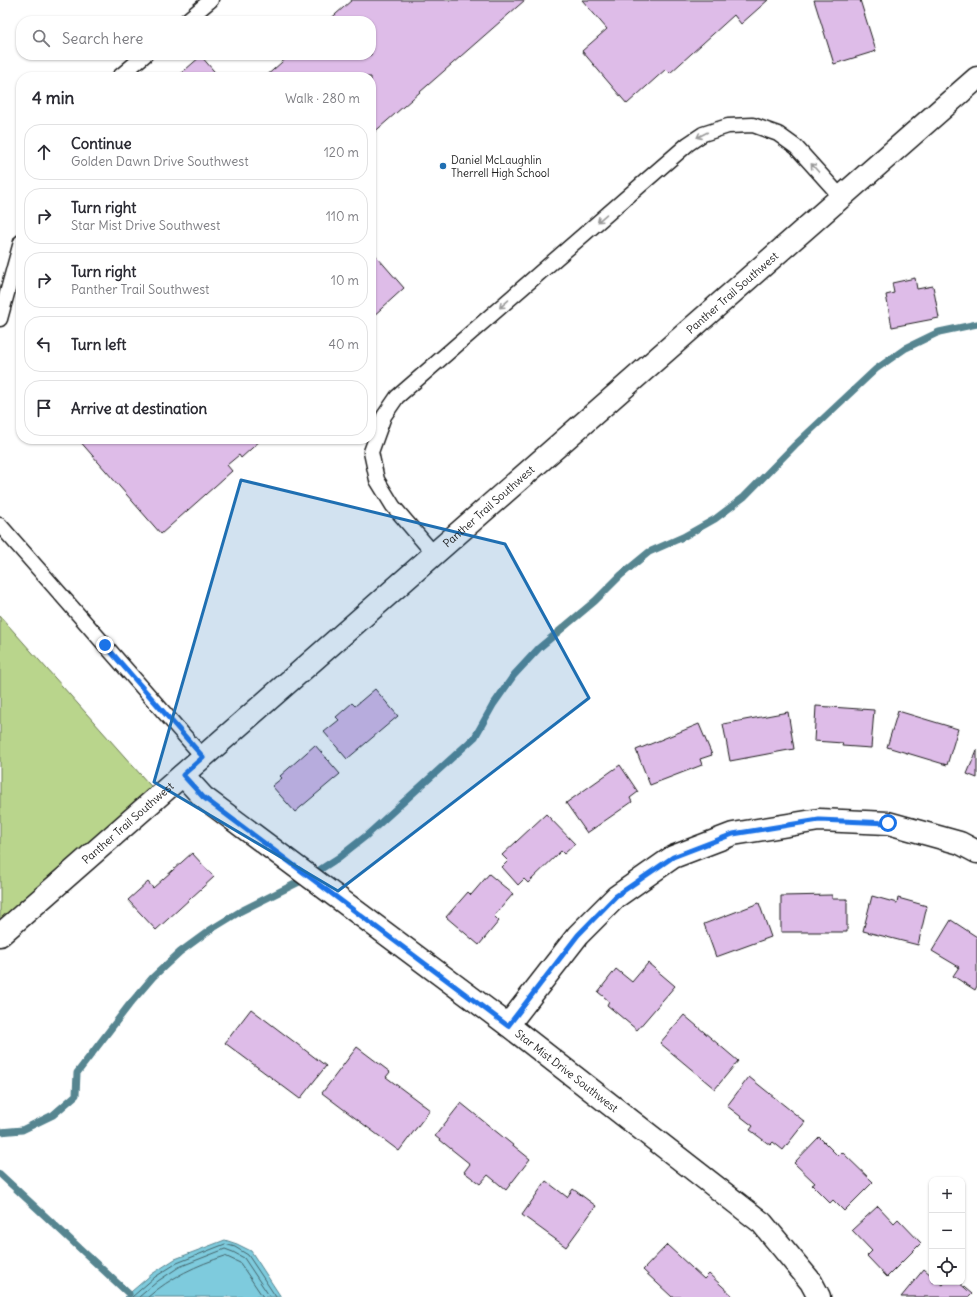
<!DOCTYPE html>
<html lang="en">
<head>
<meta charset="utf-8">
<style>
	body { margin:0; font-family:Delius,sans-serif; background:#f2f2f3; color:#2b2b33 }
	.controls { position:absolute; right:12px; bottom:12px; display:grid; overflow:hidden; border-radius:8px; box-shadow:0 1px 3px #0004 }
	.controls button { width:36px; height:36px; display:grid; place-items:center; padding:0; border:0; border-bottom:1px solid #e1e1e2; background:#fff; color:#2b2b33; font:20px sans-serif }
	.stop { position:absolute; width:12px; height:12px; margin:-9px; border:3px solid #1a73e8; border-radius:50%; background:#fff }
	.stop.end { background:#1a73e8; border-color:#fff; box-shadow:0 1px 4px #0008 }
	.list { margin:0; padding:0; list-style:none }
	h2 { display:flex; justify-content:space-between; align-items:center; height:52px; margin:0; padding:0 16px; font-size:17px }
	h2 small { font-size:13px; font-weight:400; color:#7c7c81 }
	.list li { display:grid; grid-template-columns:26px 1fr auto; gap:12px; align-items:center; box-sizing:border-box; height:56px; margin:0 8px 8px; padding:0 8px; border:1px solid #e1e1e2; border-radius:16px }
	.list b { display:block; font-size:15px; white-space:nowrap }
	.list p { margin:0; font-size:13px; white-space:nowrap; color:#7c7c81 }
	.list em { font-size:13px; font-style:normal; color:#7c7c81 }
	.icon { flex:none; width:22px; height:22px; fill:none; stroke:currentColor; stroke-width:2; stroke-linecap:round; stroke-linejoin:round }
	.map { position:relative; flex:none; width:977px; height:1297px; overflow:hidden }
	.search { position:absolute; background:#fff; box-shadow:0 1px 3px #0004; left:16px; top:16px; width:360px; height:44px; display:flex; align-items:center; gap:10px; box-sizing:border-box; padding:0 14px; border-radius:16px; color:#7c7c81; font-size:15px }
	.panel { position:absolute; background:#fff; box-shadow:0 1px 3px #0004; left:16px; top:72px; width:360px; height:372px; border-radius:16px }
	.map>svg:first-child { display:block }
	.green { fill:#b9d58c; stroke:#6a7854 }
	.water { fill:#7ecbdd; stroke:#578590 }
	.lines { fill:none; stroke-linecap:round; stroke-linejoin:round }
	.shore { stroke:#436269; stroke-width:1 }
	.stream { stroke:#578590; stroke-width:7 }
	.building { fill:#debce8; stroke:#1c1c1c }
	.service-casing { stroke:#1c1c1c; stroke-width:17 }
	.minor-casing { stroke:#1c1c1c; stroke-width:25 }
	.service { stroke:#fff; stroke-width:14 }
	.minor { stroke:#fff; stroke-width:22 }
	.oneway { stroke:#999 }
	.route { stroke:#1a73e8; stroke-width:5 }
	.marked { fill:#1f6fb2; fill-opacity:0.2; stroke:#1f6fb2; stroke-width:3; stroke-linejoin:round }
	.poi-dot { fill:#1f6fb2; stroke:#fff; stroke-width:1.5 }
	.labels { text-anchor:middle; stroke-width:3.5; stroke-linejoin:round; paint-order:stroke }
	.poi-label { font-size:11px; fill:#1c1c1c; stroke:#fff; text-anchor:start }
	.street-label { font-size:11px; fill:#1c1c1c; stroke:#fff }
</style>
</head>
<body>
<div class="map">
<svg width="977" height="1297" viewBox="0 0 977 1297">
	<rect width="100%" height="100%" fill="#fff"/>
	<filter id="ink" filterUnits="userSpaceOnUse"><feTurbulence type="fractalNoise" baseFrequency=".025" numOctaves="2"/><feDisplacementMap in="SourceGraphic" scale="8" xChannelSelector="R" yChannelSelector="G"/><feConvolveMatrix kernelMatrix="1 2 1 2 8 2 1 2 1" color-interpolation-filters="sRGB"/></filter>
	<g filter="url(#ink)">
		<path class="green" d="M0,616L156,792L0,932Z"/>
		<path class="water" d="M225,1240L237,1244L251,1251L281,1297H125L152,1274L175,1259Z"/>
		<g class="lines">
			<path class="shore" d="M132,1297L155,1277L177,1263L225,1244L235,1247L248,1255L276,1297
				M139,1297L158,1281L179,1267L225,1249L233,1252L244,1258L270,1297
				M148,1297C171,1277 197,1265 225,1256L240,1263L263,1297"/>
			<path class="stream" d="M0,1132L22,1130L53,1115L76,1095L77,1073L129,1005L153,977L180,952L210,930L241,911L307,878L338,858L366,836L475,737L493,705L514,675L539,648L595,601L621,575L649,552L683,537L715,519L744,497L795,445L876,369L906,348L939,332L977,324
				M0,1174L129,1294"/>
		</g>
		<path class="building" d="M352,0H525L371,135V77H265L290,55H371V21H328Z
			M582,0H768L741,24L734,15L670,73L666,69L627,104L582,51L607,29Z
			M814,0H860L876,51L834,64Z
			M201,56L219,77H177Z
			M371,250L404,288L371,318Z
			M915,278L917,289L933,286L939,318L892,327L886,295L894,293L892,283Z
			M78,439H262L241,458L239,455L227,465L232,471L161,534Z
			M375,689L398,716L347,759L324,732L339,720L336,717L352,703L355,706Z
			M816,706L874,710L871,748L842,746L843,743L814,741Z
			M898,711L958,729L947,765L887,747Z
			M788,712L794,749L730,761L723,724Z
			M699,724L712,755L700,759L702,765L650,785L636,750Z
			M315,745L340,774L295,812L272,786L282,778L280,776Z
			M977,750V778L967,774Z
			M620,765L638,792L630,798L632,802L587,833L566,803Z
			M546,814L575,844L564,854L561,851L528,883L524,879L518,885L502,867L508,861L502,855Z
			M192,853L214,877L156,930L128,900L148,882L153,888Z
			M489,874L513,894L494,916L499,921L479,945L446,917L468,892L471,895Z
			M832,895V899H847V932H781V896Z
			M872,896L897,903L898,898L927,906L918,945L863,931Z
			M759,903L771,937L716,957L704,924Z
			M951,920L977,937V986L975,990L953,976L959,967L932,951Z
			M648,963L675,986L637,1030L607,1005L609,1001L598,992L616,969L632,982Z
			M251,1009L326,1066L300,1099L225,1043Z
			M684,1015L738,1061L715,1089L660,1043Z
			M357,1047L390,1072L386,1077L430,1110L399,1151L322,1093Z
			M749,1077L805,1122L783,1150L773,1142L770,1145L750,1130L753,1126L727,1106Z
			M461,1103L530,1159L506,1190L488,1175L480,1184L464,1172L470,1164L435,1136Z
			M819,1137L838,1156L842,1152L873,1182L844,1211L833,1200L830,1203L812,1185L815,1183L794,1163Z
			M546,1181L567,1197L573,1189L596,1206L566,1247L522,1215Z
			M878,1206L894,1223L898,1219L921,1243L887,1277L867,1256L872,1251L852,1230Z
			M667,1245L704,1279L709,1274L734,1297H672L643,1270Z
			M924,1269L932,1276V1282H939L943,1285L945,1282H958L972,1294L969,1297H901Z"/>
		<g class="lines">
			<g class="service-casing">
				<path id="service" d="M186,21L211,0
					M119,77L145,55
					M0,319L21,242
					M0,525L203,757
					M434,554L393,506L377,480L371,452L384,416L397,397L688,144L703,134L728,126L753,125L778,134L796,147L841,197"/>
			</g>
			<g class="minor-casing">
				<g id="minor">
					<path id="s1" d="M183,775L203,797L508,1025L762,1223L811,1282L819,1297"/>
					<path id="s2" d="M0,935L977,78"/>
					<path d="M508,1025L578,935L616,897L673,857L733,834L819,820L888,823L960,843L977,852"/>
				</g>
			</g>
			<use href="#service" class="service"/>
			<use href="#minor" class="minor"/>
		</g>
		<defs><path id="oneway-shaft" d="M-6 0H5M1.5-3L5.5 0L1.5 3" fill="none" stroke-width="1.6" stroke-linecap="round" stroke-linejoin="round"/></defs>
		<g class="oneway">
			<use href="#oneway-shaft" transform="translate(702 135) rotate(153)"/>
			<use href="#oneway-shaft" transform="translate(815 168) rotate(-132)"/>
			<use href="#oneway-shaft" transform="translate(602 218) rotate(139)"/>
			<use href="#oneway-shaft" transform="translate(504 304) rotate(139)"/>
		</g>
	</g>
	<g class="lines" filter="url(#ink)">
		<path class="route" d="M105,645L203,757L183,775L203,797L508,1026L578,935L616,896L673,857L733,834L819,820L888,823"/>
	</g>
	<path class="marked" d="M241,480L505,544L589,698L338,891L154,782Z"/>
	<circle class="poi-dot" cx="443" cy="166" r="4"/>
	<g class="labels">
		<g class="poi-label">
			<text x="451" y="164">Daniel McLaughlin<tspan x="451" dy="13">Therrell High School</tspan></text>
		</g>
		<g class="street-label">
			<text dy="4" stroke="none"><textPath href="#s2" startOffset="974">Panther Trail Southwest</textPath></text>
			<text dy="4" stroke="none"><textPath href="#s2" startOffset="650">Panther Trail Southwest</textPath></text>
			<text dy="4" stroke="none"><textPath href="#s2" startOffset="170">Panther Trail Southwest</textPath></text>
			<text dy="4" stroke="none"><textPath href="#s1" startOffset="485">Star Mist Drive Southwest</textPath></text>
		</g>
	</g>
</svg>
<div class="controls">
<button>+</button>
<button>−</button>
<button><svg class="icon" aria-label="locate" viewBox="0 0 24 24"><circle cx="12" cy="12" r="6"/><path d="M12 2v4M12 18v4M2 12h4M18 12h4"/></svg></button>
</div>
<div class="stop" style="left:888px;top:823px"></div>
<div class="stop end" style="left:105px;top:645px"></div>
<div class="search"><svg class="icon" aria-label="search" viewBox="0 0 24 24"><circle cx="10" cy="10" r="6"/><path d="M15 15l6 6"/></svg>Search here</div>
<section class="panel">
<h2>4 min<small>Walk · 280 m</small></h2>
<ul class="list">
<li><svg class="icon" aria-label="ahead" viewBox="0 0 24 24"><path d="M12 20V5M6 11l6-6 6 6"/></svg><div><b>Continue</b><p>Golden Dawn Drive Southwest</p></div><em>120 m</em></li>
<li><svg class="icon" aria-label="right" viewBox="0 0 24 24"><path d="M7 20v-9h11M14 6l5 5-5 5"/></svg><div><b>Turn right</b><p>Star Mist Drive Southwest</p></div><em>110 m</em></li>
<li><svg class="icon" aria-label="right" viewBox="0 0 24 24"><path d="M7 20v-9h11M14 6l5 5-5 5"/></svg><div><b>Turn right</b><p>Panther Trail Southwest</p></div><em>10 m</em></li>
<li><svg class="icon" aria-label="left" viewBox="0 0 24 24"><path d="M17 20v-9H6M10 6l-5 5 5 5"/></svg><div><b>Turn left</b></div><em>40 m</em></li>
<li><svg class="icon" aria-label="arrive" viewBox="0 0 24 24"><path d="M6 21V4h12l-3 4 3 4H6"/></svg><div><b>Arrive at destination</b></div></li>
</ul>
</section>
</div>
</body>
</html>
